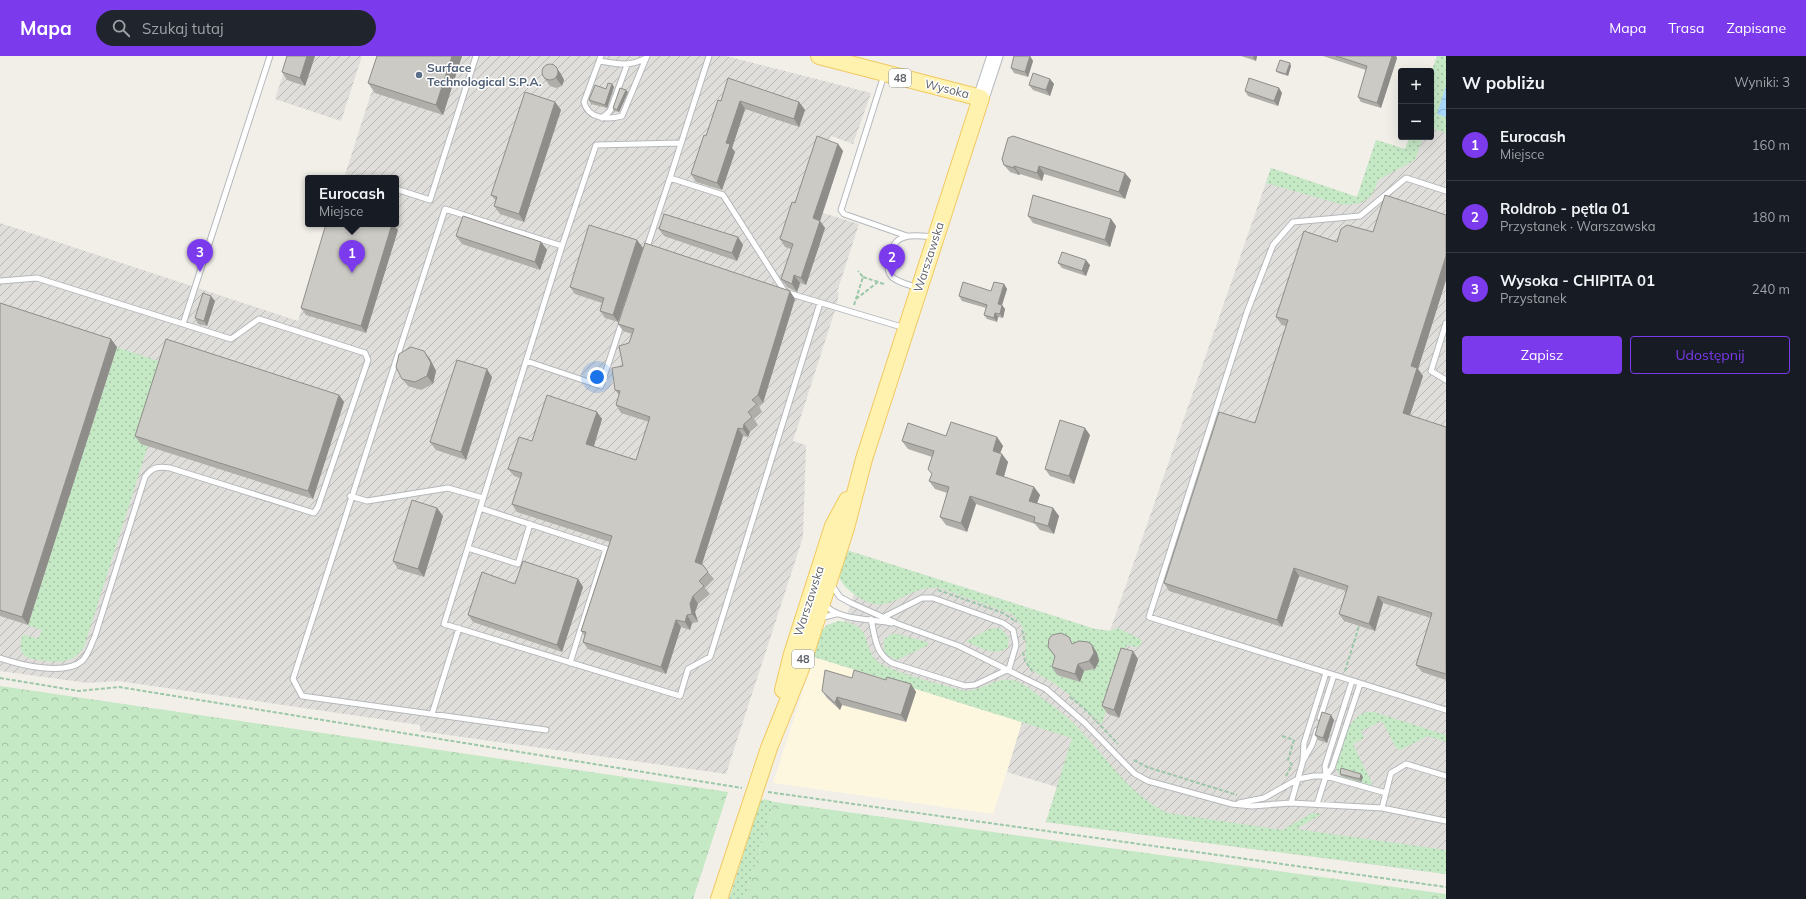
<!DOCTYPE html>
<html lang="pl">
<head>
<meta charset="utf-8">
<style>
	body { margin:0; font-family:Mulish,sans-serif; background:#20242c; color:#f1f3f6 }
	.controls { position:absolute; right:12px; top:12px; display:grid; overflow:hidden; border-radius:4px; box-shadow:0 4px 16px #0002 }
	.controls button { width:36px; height:36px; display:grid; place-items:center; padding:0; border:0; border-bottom:1px solid #363941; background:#171b24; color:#f1f3f6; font:20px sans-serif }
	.you { position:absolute; left:597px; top:321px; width:14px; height:14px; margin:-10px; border:3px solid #fff; border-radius:50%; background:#1a73e8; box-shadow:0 0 0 6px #1a73e833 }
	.badge { display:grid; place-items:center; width:26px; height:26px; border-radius:50%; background:#7c3aed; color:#fff; font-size:13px; font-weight:700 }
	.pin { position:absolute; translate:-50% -33px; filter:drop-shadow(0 1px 2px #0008) }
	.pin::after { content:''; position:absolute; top:21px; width:14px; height:12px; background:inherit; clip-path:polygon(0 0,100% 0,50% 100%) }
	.popup { position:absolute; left:305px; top:119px; width:94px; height:52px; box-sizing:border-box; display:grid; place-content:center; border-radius:4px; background:#171b24; filter:drop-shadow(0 1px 3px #0005); font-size:13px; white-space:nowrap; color:#9ea1a6 }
	.popup b { font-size:15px; color:#f1f3f6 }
	.popup::after { content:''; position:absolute; left:50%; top:100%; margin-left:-8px; border:8px solid transparent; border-top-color:#171b24 }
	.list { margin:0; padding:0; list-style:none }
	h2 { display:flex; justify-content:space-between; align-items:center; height:52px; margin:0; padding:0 16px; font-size:17px }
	h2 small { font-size:13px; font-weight:400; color:#9ea1a6 }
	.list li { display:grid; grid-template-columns:26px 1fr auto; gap:12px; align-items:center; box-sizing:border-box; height:72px; padding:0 16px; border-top:1px solid #363941 }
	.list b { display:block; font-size:15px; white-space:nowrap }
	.list p { margin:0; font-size:13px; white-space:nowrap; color:#9ea1a6 }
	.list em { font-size:13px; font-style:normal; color:#9ea1a6 }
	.actions { display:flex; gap:8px; padding:12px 16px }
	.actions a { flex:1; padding:9px 0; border:1px solid #7c3aed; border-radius:4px; text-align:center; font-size:14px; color:#7c3aed }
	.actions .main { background:#7c3aed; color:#fff }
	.icon { flex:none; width:22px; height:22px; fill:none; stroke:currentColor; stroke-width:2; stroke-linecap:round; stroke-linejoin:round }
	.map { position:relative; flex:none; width:1446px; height:843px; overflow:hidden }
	header { display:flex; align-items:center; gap:24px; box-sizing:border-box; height:56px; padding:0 20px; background:#7c3aed; color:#fff }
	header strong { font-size:19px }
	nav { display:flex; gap:22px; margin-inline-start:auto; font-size:14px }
	.search { width:280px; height:36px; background:#20242c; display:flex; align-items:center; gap:10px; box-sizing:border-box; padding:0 14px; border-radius:22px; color:#9ea1a6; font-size:15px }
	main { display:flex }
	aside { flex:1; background:#171b24 }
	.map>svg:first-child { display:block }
	.commercial { fill:#fef7e0 }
	.industrial { fill:url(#industrial-furrows) }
	.grass { fill:url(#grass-dots) }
	.forest { fill:url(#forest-crowns) }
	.water { fill:url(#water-waves) }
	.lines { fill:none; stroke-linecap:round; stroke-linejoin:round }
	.lane-casing { stroke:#b5b8bc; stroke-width:7 }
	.secondary-casing { stroke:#b6babf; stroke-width:17 }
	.primary-casing { stroke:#f2c960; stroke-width:18 }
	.path { stroke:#9cc7a9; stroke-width:2; stroke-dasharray:4 2; stroke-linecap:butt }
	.lane { stroke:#fff; stroke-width:5 }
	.secondary { stroke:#fff; stroke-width:15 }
	.primary { stroke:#fff2af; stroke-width:16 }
	.wall { fill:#afaea9 }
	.shaded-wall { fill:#8f8d8a }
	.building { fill:#cccac5; stroke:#8f8d8a }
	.service-dot { fill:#5c6f8a; stroke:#fff; stroke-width:1.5 }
	.labels { text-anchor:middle; stroke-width:3; stroke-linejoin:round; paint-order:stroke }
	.shield { fill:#fff; stroke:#8f9295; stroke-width:1 }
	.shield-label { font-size:11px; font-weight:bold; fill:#5f6368 }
	.service-label { font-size:12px; font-weight:bold; fill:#4e5e75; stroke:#fff; text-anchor:start }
	.street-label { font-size:12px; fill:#5f6368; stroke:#fff }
</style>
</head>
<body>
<header>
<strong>Mapa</strong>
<div class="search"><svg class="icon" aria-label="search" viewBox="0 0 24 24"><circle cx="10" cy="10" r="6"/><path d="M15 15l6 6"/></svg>Szukaj tutaj</div>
<nav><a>Mapa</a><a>Trasa</a><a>Zapisane</a></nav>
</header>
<main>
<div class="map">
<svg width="1446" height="843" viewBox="0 0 1446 843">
	<defs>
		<pattern id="industrial-furrows" width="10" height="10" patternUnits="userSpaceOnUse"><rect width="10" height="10" fill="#e0deda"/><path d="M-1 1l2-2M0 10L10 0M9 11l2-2" fill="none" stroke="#b9b8b5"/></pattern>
		<pattern id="grass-dots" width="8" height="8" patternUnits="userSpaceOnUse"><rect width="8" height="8" fill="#c5e8c5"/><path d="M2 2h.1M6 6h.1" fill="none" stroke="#a3c0a4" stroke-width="1.8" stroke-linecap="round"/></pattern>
		<pattern id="forest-crowns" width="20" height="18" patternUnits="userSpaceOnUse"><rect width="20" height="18" fill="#c5e8c5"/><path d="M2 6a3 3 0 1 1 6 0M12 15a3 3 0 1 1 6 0" fill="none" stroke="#a3c0a4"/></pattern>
		<pattern id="water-waves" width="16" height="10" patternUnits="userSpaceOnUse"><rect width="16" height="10" fill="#aadaff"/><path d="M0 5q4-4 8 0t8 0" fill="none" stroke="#8eb4d2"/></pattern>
	</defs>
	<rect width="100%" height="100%" fill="#f1efe8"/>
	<path class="commercial" d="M814,601L1023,666L993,758L773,727Z"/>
	<path class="industrial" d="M289,0H362L341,65L275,43Z
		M383,0H726L871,37L853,88L831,80L827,90L843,95L823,157L859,168L837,236L839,237L836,251L793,385L806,389L803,481L726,718L420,675V669L118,625L88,627L0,615V167L298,265L329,168H396V122H344Z
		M1437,0H1446V818L1046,766L1057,731L1007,716L1022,666L814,601L845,565L854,538L849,495L1095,573L1110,575L1271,112L1357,141L1376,84L1405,93L1410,81H1431V17Z"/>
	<path class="grass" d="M1437,0H1446V77L1431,72V17Z
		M1410,81H1423L1415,104L1378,124C1372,145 1362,150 1340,148L1266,127L1271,112L1357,141L1376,84L1405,93Z
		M117,291L167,308L172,314L84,591C73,608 57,607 39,604C34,603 28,603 24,599C18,593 21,585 23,578L38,583L42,574L28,569Z
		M846,494L1095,573L1110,575L1118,572L1142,584L1140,590L1136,591L1127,589L1102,668C1087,654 1072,640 1055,628C1047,622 1036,619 1030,611C1018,595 1037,581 1012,558L940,532C901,528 890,568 850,535C833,520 839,513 846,494Z
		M839,565C876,570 860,589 878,606C888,615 949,631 965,635C982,635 996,621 1012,624C1022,626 1031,634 1039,640C1052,649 1068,661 1079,673C1107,702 1130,739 1167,757L1282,774L1312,757H1319L1320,759L1296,773L1446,794V818L1046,766L1072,682L811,600L821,575L827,569Z
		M995,572L1001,573L1009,582L1008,591C995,602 979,591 966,585L989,573Z
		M892,578H897L927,586L929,589L897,604L888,600L884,596V583Z
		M1367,656H1374L1446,679V686L1428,680L1400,694L1396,692L1382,665L1361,675L1364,682L1353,688L1372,727L1371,729L1368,730L1341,721L1336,712C1342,693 1345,661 1367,656Z
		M765,743L774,746L745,843H729L760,745Z"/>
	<path class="forest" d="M0,630L728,736L693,843H0Z
		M774,746L1446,838V843H745Z"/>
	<path class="water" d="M1446,30V61L1437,58Z"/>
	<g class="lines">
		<g class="lane-casing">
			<path id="lane" d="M601,0L584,46C588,63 608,64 622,60L647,0
				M709,0L670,122L723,139L785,236L905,272
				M600,5C617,8 630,11 646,2
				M884,19L841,154L844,158L907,180
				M602,62L610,55L627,9
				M680,87L596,89L562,190L444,568L680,640L688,613L710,601L820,247
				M358,122H359
				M396,133L430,144L476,0
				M1446,135L1406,122L1360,160L1293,166L1273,189L1247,256L1149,561L1446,654
				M646,194L670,122
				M0,225L37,222L231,283L259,263L365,297L368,304L318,451L314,457L170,412C158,410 152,411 145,421L95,580C91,588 89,598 82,605C64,620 21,609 0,602
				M918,232C910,229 899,227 892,221C888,217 887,210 889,204C890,199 891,193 894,189C901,176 922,180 934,181
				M1446,267L1431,315L1446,324
				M183,268L270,0
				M526,305L601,330L622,266
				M350,440L367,445L448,432L483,442
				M480,452L606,493L570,607
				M468,492L518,508L530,468
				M833,527V531L840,541L851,547L898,568L959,590L1046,633L1085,667L1135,718L1148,725L1232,748L1252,750L1291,747L1382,752L1446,765
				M825,548C834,564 874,563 892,567
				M871,563C875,581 875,597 892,607L965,630L975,629L1009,613L1016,589L1013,574L1003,567L933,542H922L884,561
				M821,564L824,561L836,558
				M432,658L459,572
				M1320,662L1334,619
				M546,674L302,640L293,623L445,153L562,190
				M1303,705L1304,687L1326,617
				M1326,720L1332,712L1360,628
				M1239,747L1264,742L1298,723L1314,720H1326L1386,737
				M1291,747L1303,705L1312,689L1317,674
				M1317,748L1326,720L1325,710L1352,625
				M1382,752L1391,717L1406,708L1446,720"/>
		</g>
		<g class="secondary-casing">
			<path id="secondary" d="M981,42L995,0"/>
		</g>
		<g class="primary-casing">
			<path id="primary" d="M783,634L792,598L833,470L847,444
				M719,843L769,692L800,615L846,472L864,403L981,42L819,0"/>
		</g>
		<path class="path" d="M863,221L884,228
			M856,243L878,226
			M854,249L863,221L858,215
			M938,534L1003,557L1017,566
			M1022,574L1025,586
			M1023,596L1025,605L1033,616
			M1345,615L1359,570
			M0,622L79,635L119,631L742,732
			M1070,641L1086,654L1118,688
			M1282,680L1294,684
			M1134,704L1147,711L1237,739
			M1286,720L1292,709L1288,704L1294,684
			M768,736L1446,831"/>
		<use href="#lane" class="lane"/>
		<use href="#secondary" class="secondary"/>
		<use href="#primary" class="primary"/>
	</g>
	<path class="wall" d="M287,0H315L305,30L287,24L282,16Z
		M462,0L443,59L375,37L368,27Z
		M1030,0L1033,5L1028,21L1014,17L1011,12Z
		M1241,0H1257L1256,5Z
		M1323,0H1396L1397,2L1381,52L1361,46L1358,41L1366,14Z
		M555,10L561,18L564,24L562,30L556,32L550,30L544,22Z
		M1291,10L1288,20L1278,17L1276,15Z
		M1050,23L1054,28L1050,40L1033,34L1029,29Z
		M612,28L614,31L607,52L591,48L589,44L606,33Z
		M1279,32L1282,37L1278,50L1248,40L1245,35Z
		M628,36L619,56L614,55L613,52Z
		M721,45L799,46L805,54L799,71L745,53L732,92L735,96L722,134L696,126L691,118Z
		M555,46L561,54L524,166L500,158L494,150L496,145L491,139Z
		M838,88L843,95L820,165L825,172L806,229L800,227L797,236L787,231L781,223L791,193L785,191L780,183L795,147Z
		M1002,103L1131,124L1125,143L1044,118L1042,125L1020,118L1019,119L1010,116L1004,109Z
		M1446,159V224L1418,313L1423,320L1410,359L1446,371V624L1422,616L1416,609L1431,562L1383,547L1375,575L1344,565L1339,558L1346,535L1299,520L1282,571L1169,535L1164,527L1255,367L1286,270L1282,269L1276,261L1337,186L1373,176Z
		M1028,160L1111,163L1116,170L1110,191L1033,167Z
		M659,173L738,181L743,189L737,205L664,180Z
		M398,174L366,277L306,259L301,252Z
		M456,180L541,186L547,194L540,214L462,188Z
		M637,184L643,192L618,266L605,262L600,255L602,247L575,238L570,231Z
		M1058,207L1090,209L1086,220L1062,212Z
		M1004,228L1007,233L1002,249L1005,253L1003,262L998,261L997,266L987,263L984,259L986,252L962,245L959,240L991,235Z
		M795,243L763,347L759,350L762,356L754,363L758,369L750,376L748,381L743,380L702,508L708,516L714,523L705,532L710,538L698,548L695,556L698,566L692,567L690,574L681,571L666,618L588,593L583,586L585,580L581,575L610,486L517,456L512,448L520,422L514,420L508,413L532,385L597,356L602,363L594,390L636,404L649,366L621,357L616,349L619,339L615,334L623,310L632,278L623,275L618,268Z
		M215,245L207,270L198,268L195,262Z
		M0,247L117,291L28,569L0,560Z
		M430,303L436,315L433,328L421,334L408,330L402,323Z
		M492,321L466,404L436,394L430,386Z
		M339,339L344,346L313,443L141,388L135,380Z
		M1090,379L1074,428L1050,420L1045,413Z
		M946,380L997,381L1003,390L1000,397L1008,406L1004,421L1034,431L1040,439L1037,447L1053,452L1059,460L1054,478L1040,474L1035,468L976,448L967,476L946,469L940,461L947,437L935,433L929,425L932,418V401L908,393L902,385Z
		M437,452L443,460L424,521L398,513L393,505Z
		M578,523L583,531L562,596L473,566L468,559L515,528Z
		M1073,588L1092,589L1097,597L1099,605L1095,613L1084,615L1080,626L1057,619L1052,611L1055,601L1048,591Z
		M1138,603L1119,662L1108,658L1102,650Z
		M852,622L886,624L911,628L916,636L906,666L842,649L840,654L827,642L822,635Z
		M1334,664L1327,687L1318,684L1315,679Z
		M1340,718L1363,721L1361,726L1341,720Z"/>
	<path class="shaded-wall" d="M307,0H315L305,30L300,22Z
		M452,0H462L443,59L436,49Z
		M1030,0L1033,5L1028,21L1025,16Z
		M1254,0H1257L1256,5L1253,2Z
		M1392,0H1396L1397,2L1381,52L1377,47Z
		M1290,7L1291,10L1288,20L1286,18Z
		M555,10L561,18L564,24L562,30L556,22Z
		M1050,23L1054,28L1050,40L1046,34Z
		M612,28L614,31L607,52L605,49Z
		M1279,32L1282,37L1278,50L1274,45Z
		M626,34L628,36L619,56L617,54Z
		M740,45L745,53L732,92L735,96L722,134L717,127L726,87Z
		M555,46L561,54L524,166L519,158Z
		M799,46L805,54L799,71L794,63Z
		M838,88L843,95L820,165L825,172L806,229L801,222L813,162Z
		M1014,110L1020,118L1019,119L1014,112Z
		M1039,110L1044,118L1042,125L1037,117Z
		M1125,117L1131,124L1125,143L1119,136Z
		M1111,163L1116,170L1110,191L1105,184Z
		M392,168H393L398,174L366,277L361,270Z
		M738,181L743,189L737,205L732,197Z
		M637,184L643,192L618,266L613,259Z
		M541,186L547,194L540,214L535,206Z
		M1446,200V224L1418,313L1423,320L1408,365L1403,357L1411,310Z
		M1086,204L1090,209L1086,220L1082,215Z
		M794,219L800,227L797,236L792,228Z
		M1004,228L1007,233L1001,252L998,248Z
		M790,235L795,243L763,347L758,339Z
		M211,240L215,245L207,270L204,265Z
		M1002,249L1005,253L1003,262L1000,258Z
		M995,257L998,261L997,266L994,262Z
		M111,283L117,291L28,569L22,561Z
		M424,295L430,303L436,315L433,328L427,320Z
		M487,313L492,321L466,404L461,396Z
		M339,339L344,346L313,443L308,435Z
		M597,356L602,363L592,396L586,388Z
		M744,368L750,376L748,381L743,373Z
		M738,372L743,380L700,514L695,506Z
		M1085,372L1090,379L1074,428L1069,420Z
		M997,381L1003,390L998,403L993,395Z
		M1002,398L1008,406L1002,427L996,418Z
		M1034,431L1040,439L1035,453L1029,445Z
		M970,440L976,448L967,476L961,467Z
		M437,452L443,460L424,521L418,513Z
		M1053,452L1059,460L1054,478L1048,470Z
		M1294,512L1299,520L1282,571L1277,564Z
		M578,523L583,531L562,596L557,589Z
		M693,540L698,548L695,556L698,566L692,558L690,548Z
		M1378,540L1383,547L1375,575L1369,568Z
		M687,559L692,567L690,574L685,566Z
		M676,564L681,571L666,618L661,611Z
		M1092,589L1097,597L1099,605L1095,613L1089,605Z
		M1133,595L1138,603L1119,662L1114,654Z
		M1078,608L1084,615L1080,626L1075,618Z
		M911,628L916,636L906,666L901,659Z
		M837,641L842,649L840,654L835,647Z
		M1331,659L1334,664L1327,687L1323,682Z
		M1361,718L1363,721L1361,726L1360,723Z"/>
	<path class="building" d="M287,0H307L300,22L282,16Z
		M377,0H452L436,49L368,27Z
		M1014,0H1030L1025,16L1011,12Z
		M1336,0H1392L1377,47L1358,41L1367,10Z
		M1280,4L1290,7L1286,18L1276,15Z
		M542 16a8 8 0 1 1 16 0a8 8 0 1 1-16 0Z
		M1033,17L1050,23L1046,34L1029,29Z
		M728,22L799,46L794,63L740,45L726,87L730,88L717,127L691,118L704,79L706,80L718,44L721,45Z
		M1249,22L1279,32L1274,45L1245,35Z
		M608,27L612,28L605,49L589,44L595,29L606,33Z
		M620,32L626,34L617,54L613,52Z
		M525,36L555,46L519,158L494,150L497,141L491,139Z
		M817,80L838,88L813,162L820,165L801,222L794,219L792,228L781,223L793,188L780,183L792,146L795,147Z
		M1013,80L1125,117L1119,136L1039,110L1037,117L1014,110V112L1004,109L1002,103L1008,82Z
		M1033,139L1111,163L1105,184L1028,160Z
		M1385,139L1446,159V200L1411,310L1417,312L1403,357L1446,371V618L1416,609L1432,557L1378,540L1369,568L1339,558L1348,530L1294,512L1277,564L1164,527L1219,356L1255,367L1288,264L1276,261L1304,175L1337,186L1341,173L1347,169L1373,176Z
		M664,158L738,181L732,197L659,173Z
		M463,160L541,186L535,206L456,180Z
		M326,168H392L361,270L301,252Z
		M589,169L637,184L613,259L600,255L604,242L570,231Z
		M645,187L790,235L758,339L752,344L757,348L748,356L752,361L744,368L743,373L738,372L695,506L703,509L708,516L699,525L704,530L693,540L690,548L692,558L687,559L685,566L676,564L661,611L583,586L586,576L581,575L612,480L512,448L522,417L508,413L519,381L532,385L547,339L597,356L586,388L636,404L650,361L616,349L620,335L615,334L612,312L623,310L619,290L629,287L634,273L618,268Z
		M1062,196L1086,204L1082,215L1058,207Z
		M963,226L991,235L994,226L1004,228L998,248L1002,249L1000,258L995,257L994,262L984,259L987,249L959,240Z
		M203,237L211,240L204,265L195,262Z
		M0,247L111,283L22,561L0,554Z
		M166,283L339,339L308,435L135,380Z
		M411,291L424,295L431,307L427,320L415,326L402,323L396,311L399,298Z
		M457,304L487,313L461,396L430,386Z
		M1060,364L1085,372L1069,420L1045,413Z
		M951,366L997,381L993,395L1002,398L996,418L1034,431L1029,445L1053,452L1048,470L1034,466L1035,461L970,440L961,467L940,461L949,431L929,425L932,418L928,413L934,395L902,385L908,367L946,380Z
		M412,444L437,452L418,513L393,505Z
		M523,505L578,523L557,589L468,559L482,516L515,528Z
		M1061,577L1069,581L1072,588L1079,585L1088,586L1092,589L1094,597L1089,605L1078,608L1075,618L1052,611L1055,600L1048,591L1049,583L1052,579Z
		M1121,592L1133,595L1114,654L1102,650Z
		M825,614L852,622L854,614L886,624L887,621L911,628L901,659L837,641L835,647L822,635Z
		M1322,656L1331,659L1323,682L1315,679Z
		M1341,712L1361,718L1360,723L1340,718Z"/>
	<circle class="service-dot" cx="419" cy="19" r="4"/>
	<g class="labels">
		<g class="shield">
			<rect x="889" y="13" width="22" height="18" rx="3"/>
			<rect x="792" y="594" width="22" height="18" rx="3"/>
		</g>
		<g class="shield-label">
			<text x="900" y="26">48</text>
			<text x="803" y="607">48</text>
		</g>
		<g class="service-label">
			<text x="427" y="16">Surface<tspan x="427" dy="14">Technological S.P.A.</tspan></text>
		</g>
		<g class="street-label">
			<text transform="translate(947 33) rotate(14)" y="4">Wysoka</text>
			<text transform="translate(929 201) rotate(-72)" y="4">Warszawska</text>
			<text transform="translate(809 545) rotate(-72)" y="4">Warszawska</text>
		</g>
	</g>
</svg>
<div class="controls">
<button>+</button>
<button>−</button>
</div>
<div class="you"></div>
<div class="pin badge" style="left:352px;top:217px">1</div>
<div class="popup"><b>Eurocash</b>Miejsce</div>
<div class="pin badge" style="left:892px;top:221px">2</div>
<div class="pin badge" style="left:200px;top:216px">3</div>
</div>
<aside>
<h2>W pobliżu<small>Wyniki: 3</small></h2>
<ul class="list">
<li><span class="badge">1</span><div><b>Eurocash</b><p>Miejsce</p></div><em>160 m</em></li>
<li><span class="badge">2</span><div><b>Roldrob - pętla 01</b><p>Przystanek · Warszawska</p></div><em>180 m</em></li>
<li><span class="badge">3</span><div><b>Wysoka - CHIPITA 01</b><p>Przystanek</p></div><em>240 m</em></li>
</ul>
<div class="actions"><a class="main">Zapisz</a><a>Udostępnij</a></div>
</aside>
</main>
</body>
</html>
